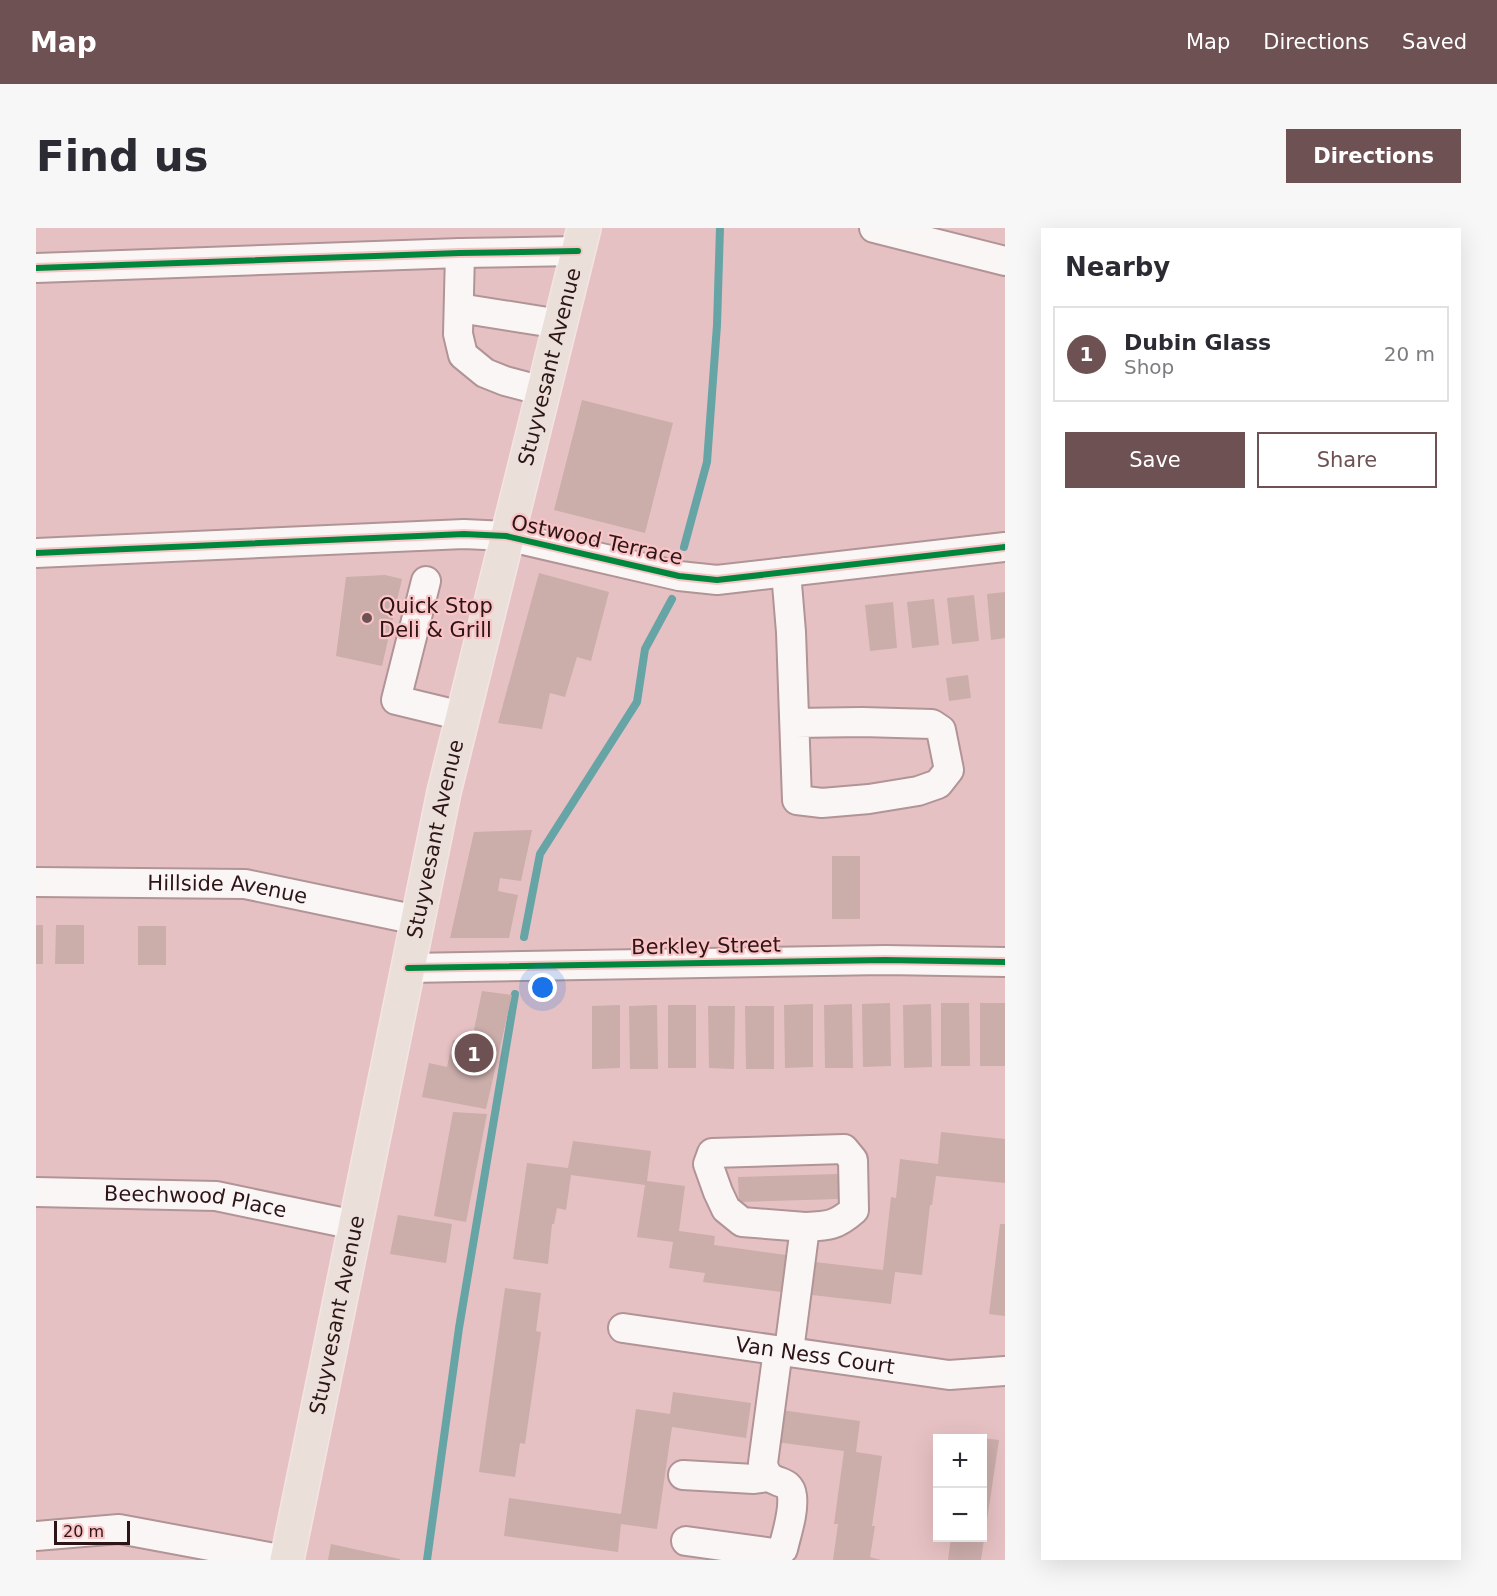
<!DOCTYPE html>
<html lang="en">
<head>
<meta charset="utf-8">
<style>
	body { margin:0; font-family:"DejaVu Sans",sans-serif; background:#f7f7f7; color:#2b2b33 }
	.controls { position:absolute; right:18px; bottom:18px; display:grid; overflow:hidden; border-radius:0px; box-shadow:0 6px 24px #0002 }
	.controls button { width:54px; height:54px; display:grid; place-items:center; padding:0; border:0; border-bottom:2px solid #e1e1e2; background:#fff; color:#2b2b33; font:30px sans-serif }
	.scale { position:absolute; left:18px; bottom:15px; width:76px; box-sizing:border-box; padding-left:6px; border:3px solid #2d1517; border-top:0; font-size:16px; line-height:21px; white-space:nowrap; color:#2d1517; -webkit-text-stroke:4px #fac4c6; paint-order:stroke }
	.you { position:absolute; left:507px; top:760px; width:21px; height:21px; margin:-15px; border:4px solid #fff; border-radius:50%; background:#1a73e8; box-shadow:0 0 0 9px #1a73e833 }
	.badge { display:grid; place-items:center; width:39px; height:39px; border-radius:50%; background:#6e5153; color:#fff; font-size:20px; font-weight:700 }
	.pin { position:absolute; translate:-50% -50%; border:3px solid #fff; box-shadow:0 2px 6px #0006 }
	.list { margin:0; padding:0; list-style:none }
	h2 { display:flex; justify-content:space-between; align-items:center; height:78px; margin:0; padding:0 24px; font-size:26px }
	h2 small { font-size:20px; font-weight:400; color:#7c7c81 }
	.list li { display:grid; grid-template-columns:39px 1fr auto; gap:18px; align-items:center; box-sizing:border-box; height:96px; margin:0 12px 12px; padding:0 12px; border:2px solid #e1e1e2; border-radius:0px }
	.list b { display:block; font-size:22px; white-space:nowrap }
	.list p { margin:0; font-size:20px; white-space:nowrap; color:#7c7c81 }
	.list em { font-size:20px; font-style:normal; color:#7c7c81 }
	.actions { display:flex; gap:12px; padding:18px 24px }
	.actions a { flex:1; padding:14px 0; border:2px solid #6e5153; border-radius:0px; text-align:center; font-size:21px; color:#6e5153 }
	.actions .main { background:#6e5153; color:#fff }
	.map { position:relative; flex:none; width:969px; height:1332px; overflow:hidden; border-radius:0px }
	header { display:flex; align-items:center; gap:36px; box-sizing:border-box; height:84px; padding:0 30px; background:#6e5153; color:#fff }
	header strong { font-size:28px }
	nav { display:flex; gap:33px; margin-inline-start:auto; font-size:21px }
	.intro { display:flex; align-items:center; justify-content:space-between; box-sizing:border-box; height:144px; padding:0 36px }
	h1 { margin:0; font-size:42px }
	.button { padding:15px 27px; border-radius:0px; background:#6e5153; color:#fff; font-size:21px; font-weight:700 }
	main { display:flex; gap:36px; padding:0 36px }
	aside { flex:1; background:#fff; border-radius:0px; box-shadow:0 6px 24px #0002 }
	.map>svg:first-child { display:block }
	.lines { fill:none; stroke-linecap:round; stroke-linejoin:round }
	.stream { stroke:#66a4a6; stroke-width:8 }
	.building { fill:#cbadaa }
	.minor-casing { stroke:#b19496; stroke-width:32 }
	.major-casing { stroke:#f4e3e4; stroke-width:36 }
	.minor { stroke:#fbf6f6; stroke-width:28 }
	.major { stroke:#ebe0d9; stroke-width:33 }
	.cycleway-casing { stroke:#fac4c6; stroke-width:10 }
	.cycleway { stroke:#00873e; stroke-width:6 }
	.poi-dot { fill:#6e5153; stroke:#fac4c6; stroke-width:2 }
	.labels { text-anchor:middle; stroke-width:4.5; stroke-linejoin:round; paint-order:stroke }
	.street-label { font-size:21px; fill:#2d1517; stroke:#fac4c6 }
	.poi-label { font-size:21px; fill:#2d1517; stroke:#fac4c6; text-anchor:start }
</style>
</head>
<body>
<header>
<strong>Map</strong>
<nav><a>Map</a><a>Directions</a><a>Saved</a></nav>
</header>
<div class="intro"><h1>Find us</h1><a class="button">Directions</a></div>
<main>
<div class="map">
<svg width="969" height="1332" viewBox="0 0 969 1332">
	<rect width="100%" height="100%" fill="#e6c1c3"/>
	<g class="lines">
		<path class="stream" d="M648,319L671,234L681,97L684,0
			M488,709L504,626L601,474L609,421L636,371
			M391,1332L423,1100L479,766"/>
	</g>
	<path class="building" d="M546,172L637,195L609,305L518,282Z
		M503,345L573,364L555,433L541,429L529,469L514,465L506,501L462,495Z
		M349,347L366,351L346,438L300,428L310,349Z
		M969,364V410L955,412L951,366Z
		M938,367L943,413L916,416L911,370Z
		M898,371L903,417L876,420L871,374Z
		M857,374L861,420L834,423L829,377Z
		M932,447L935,470L913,473L910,450Z
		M496,602L485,653L464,650L462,663L482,667L473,710H414L438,604Z
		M796,628H824V691H796Z
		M0,697H7V736H0Z
		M20,697H48V736H19Z
		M102,698H130V737H102Z
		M446,763L476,767L450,881L386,869L393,835L411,839L417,812L435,816Z
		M854,775L855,838L827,839L826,776Z
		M905,775H933L934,838H905Z
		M944,775H969V838H944Z
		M777,776V839L749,840L748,777Z
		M816,776L817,840H789L788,777Z
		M895,776L896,839L868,840L867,777Z
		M584,777V840L556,841V778Z
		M621,777L622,841H594L593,778Z
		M632,777H660V840H632Z
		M672,778H699L698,841L673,840Z
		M709,778H738V841H710Z
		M417,884L451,886L430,994L398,988Z
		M905,904L969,911V955L900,948L896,977H894L886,1047L859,1044L855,1076L776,1067L779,1034L847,1042L855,969L860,970L864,931L902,936Z
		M537,913L615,923L611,953L649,958L643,1003L679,1008L678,1017L750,1027L745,1064L667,1054L669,1045L633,1040L637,1014L601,1009L609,957L535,947L530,982L521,980L518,996H516L512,1036L477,1031L491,935L532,940Z
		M802,946L803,971L703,974L702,949Z
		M362,987L416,996L410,1035L354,1026Z
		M964,996H969V1088L953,1086Z
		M469,1060L505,1065L500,1103L505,1104L489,1216L484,1215L479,1249L443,1244Z
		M637,1164L715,1175L710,1210L636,1199L621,1301L585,1296L582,1324L468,1308L473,1270L585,1286L600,1181L634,1186Z
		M745,1182L824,1193L820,1224L846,1228L836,1298H839L834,1329L845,1332H797L802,1296H798L808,1223L740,1214Z
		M946,1210L963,1212L945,1332H912L915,1310H946Z
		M295,1316L364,1331V1332H292Z"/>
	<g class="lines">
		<g class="minor-casing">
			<g id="minor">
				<path d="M838,0L969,33"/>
				<path d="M424,25L422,106L427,127L449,145L469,153L507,163"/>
				<path d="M0,40L424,25L542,23"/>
				<path d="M423,80L524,96"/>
				<path d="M0,325L428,306L470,308L643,348L681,352L969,319"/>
				<path d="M750,344L755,404L761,572L786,575L833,571L882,563L902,556L913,542L905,502L896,496L826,494L759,495"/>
				<path d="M390,353L360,472L426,488"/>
				<path id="s1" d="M0,654L209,656L381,692"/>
				<path d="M372,740L849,732L969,734"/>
				<path id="s2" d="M0,964L180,968L319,997"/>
				<path id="s3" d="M587,1100L913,1147L969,1143"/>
				<path d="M753,1123L769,999C792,998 800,998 818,982L817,932L808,921L676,925L672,936L682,964L690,981L706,994L769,999"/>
				<path d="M647,1247L718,1251L732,1249"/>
				<path d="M0,1308L83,1301L249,1332"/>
				<path d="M650,1313L738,1325L747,1321C751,1304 758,1284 756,1268C754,1247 731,1261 727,1235L742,1122"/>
			</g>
		</g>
		<g class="major-casing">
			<g id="major">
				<path id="s4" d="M251,1332L408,564L548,0"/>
			</g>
		</g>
		<use href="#minor" class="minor"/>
		<use href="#major" class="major"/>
		<g class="cycleway-casing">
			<path id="cycleway" d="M0,40L424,25L542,23
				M0,325L428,306L470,308L643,348L681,352L969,319
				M372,740L849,732L969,734"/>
		</g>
		<use href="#cycleway" class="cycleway"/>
	</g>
	<circle class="poi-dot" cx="331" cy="390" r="6"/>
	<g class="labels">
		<g class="street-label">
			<text dy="7" stroke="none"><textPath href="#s4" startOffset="1222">Stuyvesant Avenue</textPath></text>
			<text transform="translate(561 312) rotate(12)" y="7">Ostwood Terrace</text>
			<text dy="7" stroke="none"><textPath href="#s4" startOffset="736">Stuyvesant Avenue</textPath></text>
			<text dy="7" stroke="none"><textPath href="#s1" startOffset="192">Hillside Avenue</textPath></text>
			<text transform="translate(670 718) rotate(-1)" y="7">Berkley Street</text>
			<text dy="7" stroke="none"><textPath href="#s2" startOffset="160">Beechwood Place</textPath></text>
			<text dy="7" stroke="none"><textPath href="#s4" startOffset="250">Stuyvesant Avenue</textPath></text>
			<text dy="7" stroke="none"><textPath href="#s3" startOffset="194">Van Ness Court</textPath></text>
		</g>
		<g class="poi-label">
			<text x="343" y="385">Quick Stop<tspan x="343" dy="24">Deli &amp; Grill</tspan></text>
		</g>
	</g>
</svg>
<div class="controls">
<button>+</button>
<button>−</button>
</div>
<div class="scale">20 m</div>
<div class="you"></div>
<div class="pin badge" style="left:438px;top:825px">1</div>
</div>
<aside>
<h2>Nearby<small></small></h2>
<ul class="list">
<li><span class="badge">1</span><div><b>Dubin Glass</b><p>Shop</p></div><em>20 m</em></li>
</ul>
<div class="actions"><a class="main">Save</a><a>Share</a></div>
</aside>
</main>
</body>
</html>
